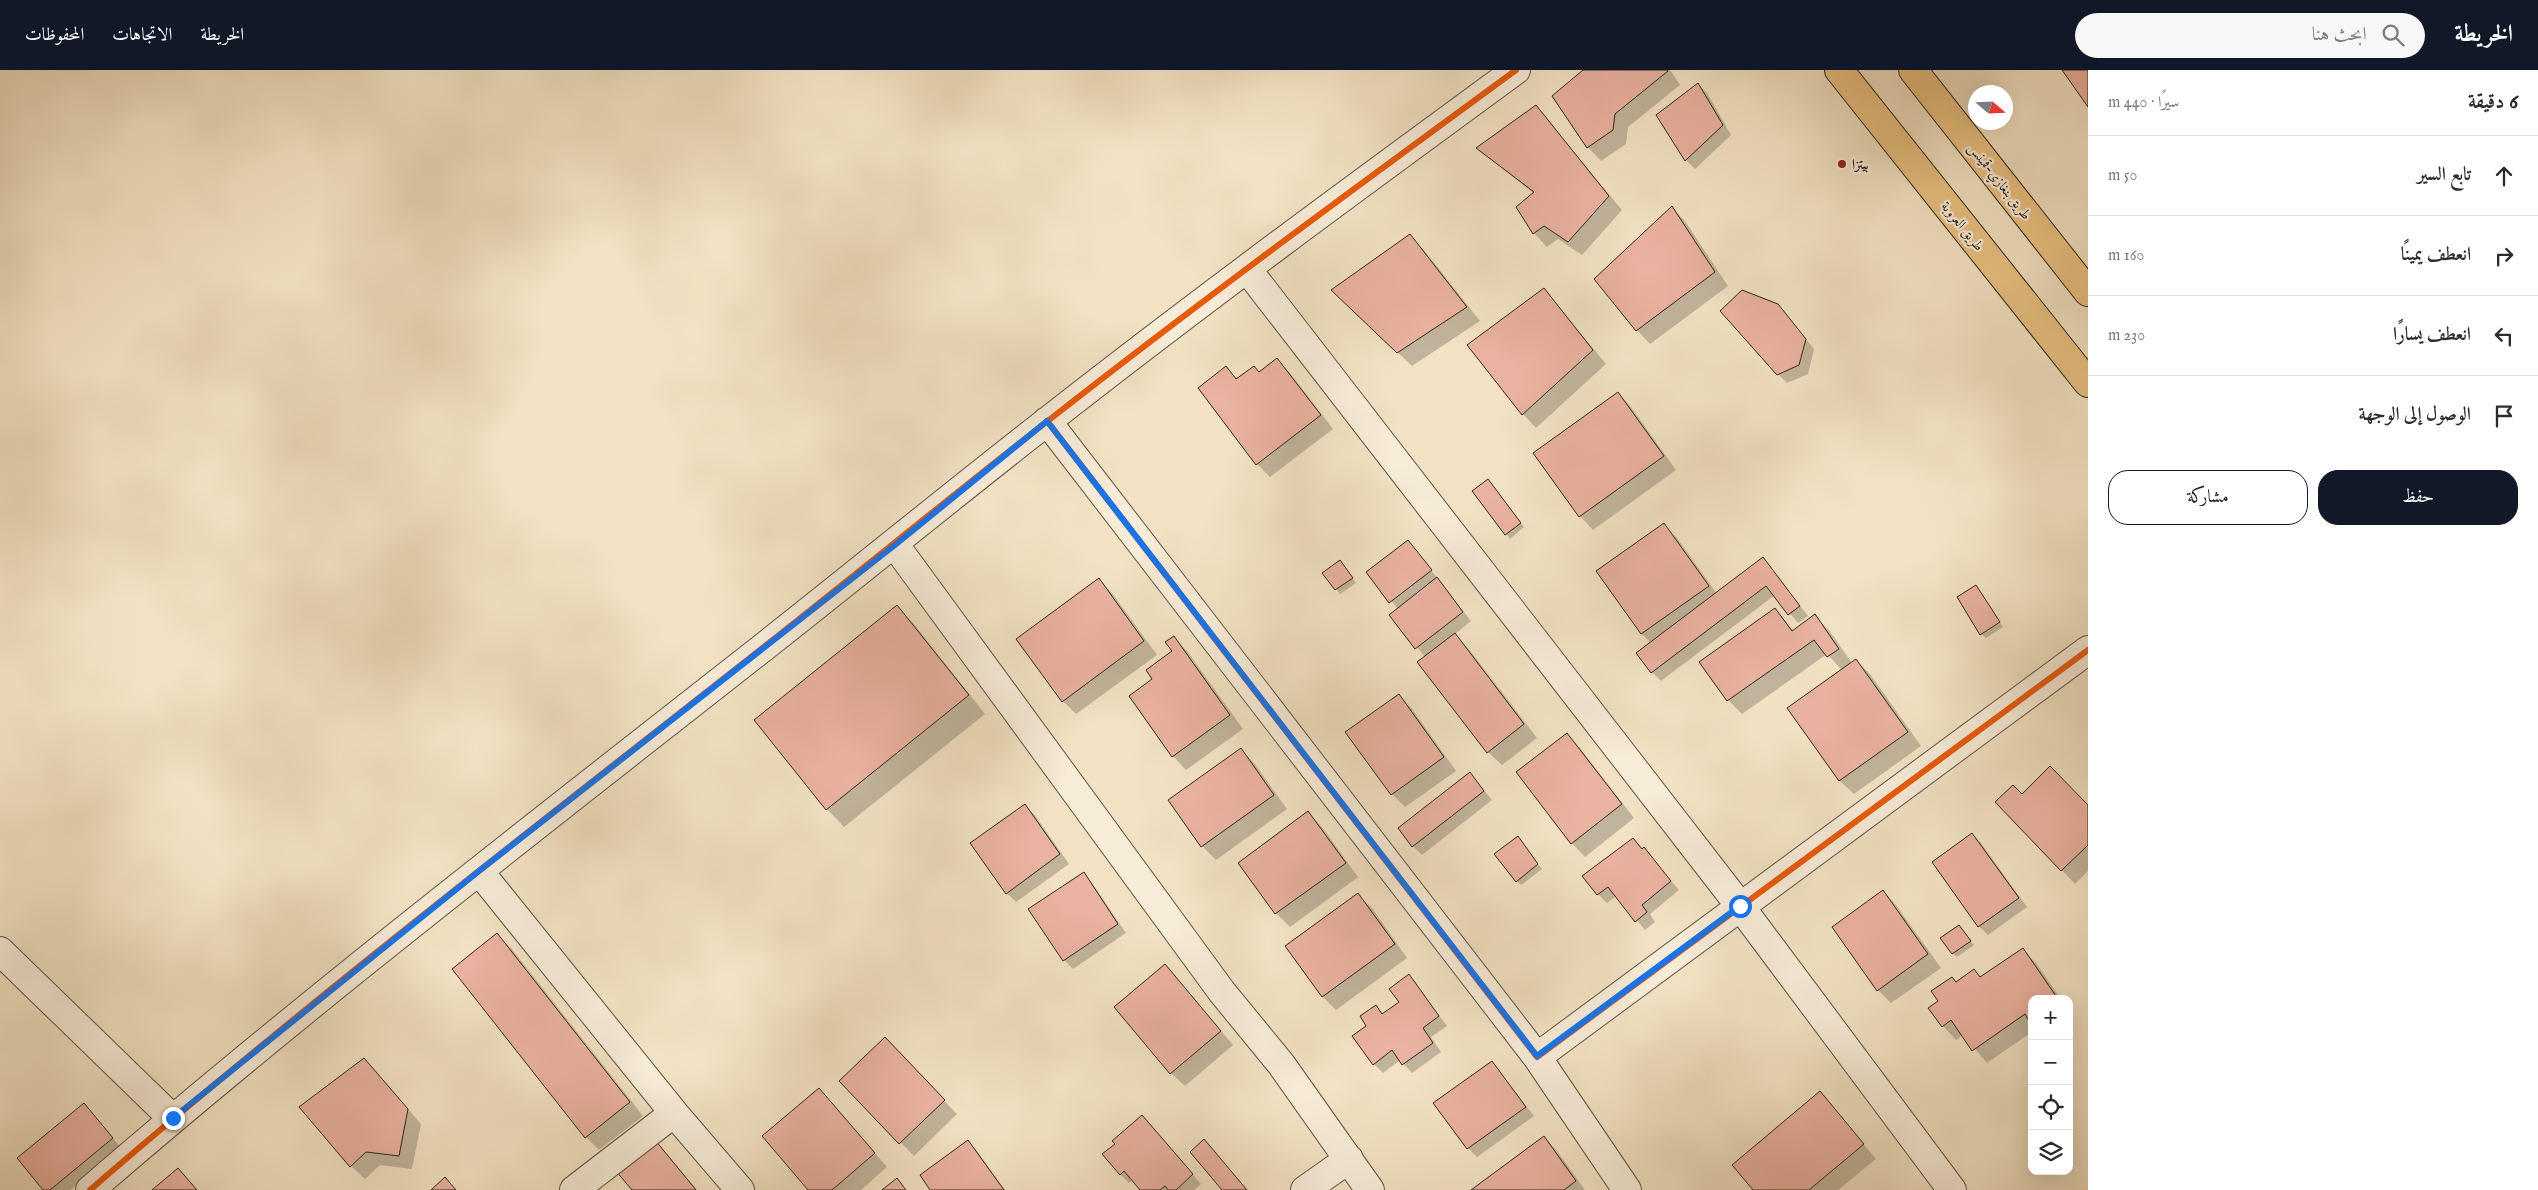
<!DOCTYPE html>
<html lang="ar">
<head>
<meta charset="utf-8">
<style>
	body { margin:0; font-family:"IM FELL English",Amiri,serif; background:#f7f7f7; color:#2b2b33; direction:rtl }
	.controls { position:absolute; right:15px; bottom:15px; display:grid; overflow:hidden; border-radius:10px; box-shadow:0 5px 20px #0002 }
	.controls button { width:45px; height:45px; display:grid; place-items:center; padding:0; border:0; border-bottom:1px solid #e1e1e2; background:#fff; color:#2b2b33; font:25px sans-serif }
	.compass { position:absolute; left:1968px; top:15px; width:45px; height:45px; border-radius:50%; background:#fff; box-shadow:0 5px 20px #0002; rotate:109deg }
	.stop { position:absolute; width:15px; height:15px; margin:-11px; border:4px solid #1a73e8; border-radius:50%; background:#fff }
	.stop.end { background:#1a73e8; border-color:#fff; box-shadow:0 1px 5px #0008 }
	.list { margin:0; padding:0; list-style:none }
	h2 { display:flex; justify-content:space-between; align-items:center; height:65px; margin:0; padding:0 20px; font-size:21px }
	h2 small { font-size:16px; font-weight:400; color:#7c7c81 }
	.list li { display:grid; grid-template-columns:32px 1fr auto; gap:15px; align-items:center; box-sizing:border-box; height:80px; padding:0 20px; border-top:1px solid #e1e1e2 }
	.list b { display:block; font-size:19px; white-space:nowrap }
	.list em { font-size:16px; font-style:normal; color:#7c7c81 }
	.actions { display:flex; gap:10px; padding:15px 20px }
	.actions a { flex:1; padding:11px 0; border:1px solid #111827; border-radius:20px; text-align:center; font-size:18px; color:#111827 }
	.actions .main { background:#111827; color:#fff }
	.icon { flex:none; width:28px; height:28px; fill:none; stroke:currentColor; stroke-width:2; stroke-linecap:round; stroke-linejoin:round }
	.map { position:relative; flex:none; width:2088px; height:1120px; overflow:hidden; direction:ltr }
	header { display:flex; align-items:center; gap:30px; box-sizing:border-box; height:70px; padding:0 25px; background:#111827; color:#fff }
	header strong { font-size:24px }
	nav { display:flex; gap:28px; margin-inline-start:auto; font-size:18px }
	.search { width:350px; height:45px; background:#f7f7f7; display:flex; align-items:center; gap:12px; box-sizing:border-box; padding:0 18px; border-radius:28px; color:#7c7c81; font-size:19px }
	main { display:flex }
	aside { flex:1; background:#fff }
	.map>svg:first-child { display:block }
	.shadow { fill:#0003 }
	.building { fill:#eab2a0; stroke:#2e261c }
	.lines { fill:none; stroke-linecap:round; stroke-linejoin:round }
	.street-casing { stroke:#5f5546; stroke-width:30 }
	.primary-casing { stroke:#2e261c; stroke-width:30 }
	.street { stroke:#f7ecd8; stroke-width:28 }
	.primary { stroke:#e9c182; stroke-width:28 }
	.cycleway-casing { stroke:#f7ecd8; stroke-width:9 }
	.cycleway { stroke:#e8590c; stroke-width:6 }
	.route { stroke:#1a73e8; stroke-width:6 }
	.poi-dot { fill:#8f2418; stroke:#f7ecd8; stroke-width:2 }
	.labels { text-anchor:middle; stroke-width:4.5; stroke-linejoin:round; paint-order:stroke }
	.poi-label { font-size:14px; font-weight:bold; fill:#2e261c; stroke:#f7ecd8; text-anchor:start }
	.street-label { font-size:14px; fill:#2e261c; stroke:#f7ecd8 }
</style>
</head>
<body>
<header>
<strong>الخريطة</strong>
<div class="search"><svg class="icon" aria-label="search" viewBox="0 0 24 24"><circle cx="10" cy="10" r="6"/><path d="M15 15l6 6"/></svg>ابحث هنا</div>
<nav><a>الخريطة</a><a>الاتجاهات</a><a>المحفوظات</a></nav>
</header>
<main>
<aside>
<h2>6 دقيقة<small>سيرًا · 440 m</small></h2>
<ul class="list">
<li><svg class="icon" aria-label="ahead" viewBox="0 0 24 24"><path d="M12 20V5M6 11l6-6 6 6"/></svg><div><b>تابع السير</b></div><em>50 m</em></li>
<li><svg class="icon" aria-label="right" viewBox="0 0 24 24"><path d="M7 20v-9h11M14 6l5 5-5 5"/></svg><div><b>انعطف يمينًا</b></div><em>160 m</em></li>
<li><svg class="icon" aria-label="left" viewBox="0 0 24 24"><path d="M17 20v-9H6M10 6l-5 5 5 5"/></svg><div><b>انعطف يسارًا</b></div><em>230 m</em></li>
<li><svg class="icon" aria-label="arrive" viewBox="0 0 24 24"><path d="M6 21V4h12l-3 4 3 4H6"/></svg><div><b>الوصول إلى الوجهة</b></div></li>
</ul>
<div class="actions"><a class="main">حفظ</a><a>مشاركة</a></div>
</aside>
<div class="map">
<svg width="2088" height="1120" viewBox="0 0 2088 1120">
	<rect width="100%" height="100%" fill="#f2e2c3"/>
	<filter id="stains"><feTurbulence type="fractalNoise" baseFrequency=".004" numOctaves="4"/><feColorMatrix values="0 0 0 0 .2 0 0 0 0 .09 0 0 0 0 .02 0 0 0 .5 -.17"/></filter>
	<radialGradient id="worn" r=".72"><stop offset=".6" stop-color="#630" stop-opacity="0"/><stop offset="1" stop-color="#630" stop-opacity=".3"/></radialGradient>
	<path class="shadow" d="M1585,0H1670L1680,15L1628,57L1626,74L1601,91L1588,77Z
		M1698,14L1707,23L1731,65L1695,99L1686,90Z
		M1536,37L1622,140L1582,185L1558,169L1547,177L1534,163V124L1478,78Z
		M1672,138L1685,151L1728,216L1650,274L1637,260Z
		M1410,166L1423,179L1480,251L1412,296L1346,233Z
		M1544,219L1606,294L1536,358L1523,344L1469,275Z
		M1778,235L1814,279L1808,304L1787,313L1778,304Z
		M1277,289L1290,303L1333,359L1270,407L1257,394L1226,298L1238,309L1260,303Z
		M1618,323L1631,337L1676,400L1593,460L1580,446Z
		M1492,415L1524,457L1510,469L1473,422Z
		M1664,455L1677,468L1717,524L1763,489L1808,546L1798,553L1775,525L1661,611L1652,602L1651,573L1642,564L1598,502Z
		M1408,471L1471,551L1454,565L1468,578L1537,668L1502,695L1488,682L1425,587L1391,545L1398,539L1368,503Z
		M1340,492L1356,513L1340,524L1324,503Z
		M1099,510L1112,523L1157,585L1076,644L1063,631Z
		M1976,517L2003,557L1986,568L1981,564Z
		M897,537L914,554L985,644L844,757L827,739Z
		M1775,540L1794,561L1814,546L1828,559L1852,593L1856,590L1870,604L1921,676L1854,724L1840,711L1789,638L1842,600L1827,584L1742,644L1728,630L1701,593Z
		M1173,567L1187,581L1243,659L1186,700L1173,686L1130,626L1154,609L1174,581Z
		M1399,625L1412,639L1456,701L1405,737L1392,724Z
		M1567,664L1580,678L1634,748L1585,787L1572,773Z
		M1241,680L1254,693L1287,739L1216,790L1202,776L1170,731Z
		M1470,704L1492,730L1422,785L1413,776Z
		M2022,725L2088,736V801L2075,814L1997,732Z
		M1025,736L1034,744L1069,794L1016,832L1007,823Z
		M1308,743L1322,757L1358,807L1290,857L1276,843L1240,793Z
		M1972,764L1981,773L2027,837L1988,865L1979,856Z
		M1522,772L1542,799L1521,815L1517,811Z
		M1644,779L1679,820L1650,844L1655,852L1645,860L1616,826L1607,833L1598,824Z
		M1084,804L1092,813L1126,863L1073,899L1064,890Z
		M1883,821L1896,835L1941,898L1891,933L1878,920Z
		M1358,825L1372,838L1407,888L1336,940L1322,926Z
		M1963,861L1974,875L1957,887L1953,883Z
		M497,865L511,878L643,1046L599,1080L586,1067Z
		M2022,879L2036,893L2061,929H2032V962L1987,993L1963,965L1956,970L1943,956L1940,931L1974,901L1981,908Z
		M1165,896L1233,975L1185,1016L1171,1003Z
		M1409,906L1447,956L1431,967L1441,982L1412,1003L1400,990L1383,1003L1374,994L1368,956L1376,936L1384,945L1401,932Z
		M898,983L957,1044L914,1086L841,1011Z
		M364,989L421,1054L412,1099L380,1095L365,1109L351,1096Z
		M1492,992L1534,1046L1477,1087L1468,1078Z
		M819,1019L887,1097L861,1120H810Z
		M1820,1023L1876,1089L1838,1120H1755Z
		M93,1044L121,1078L70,1120H45Z
		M1151,1055L1201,1114L1194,1120H1141L1133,1110L1129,1113L1120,1104Z
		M1544,1067L1557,1081L1585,1120H1473Z
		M655,1071L668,1085L697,1120H633Z
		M968,1072L977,1081L1005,1120H932Z"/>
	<path class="building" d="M1583,0H1667L1668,1L1615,44L1613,60L1587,78L1552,26Z
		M2062,0H2088V37Z
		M1698,13L1723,55L1685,91L1656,45Z
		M1536,35L1609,126L1568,172L1544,156L1533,164L1516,137L1534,122L1476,78Z
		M1672,136L1715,202L1636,261L1594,209Z
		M1410,164L1467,237L1397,283L1331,220Z
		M1544,218L1593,280L1522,345L1467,275Z
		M1742,220L1778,234L1806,269L1799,295L1777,305L1720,241Z
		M1277,288L1321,345L1256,395L1198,318L1226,296L1236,309L1254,296L1259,302Z
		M1618,322L1664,386L1579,447L1533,383Z
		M1488,409L1521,453L1505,465L1472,421Z
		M1664,453L1709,516L1641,564L1596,501Z
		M1408,470L1432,500L1389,533L1366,502Z
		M1763,487L1800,536L1788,545L1766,516L1651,603L1636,583Z
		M1340,490L1353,508L1335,520L1322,503Z
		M1437,507L1463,542L1415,579L1389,545Z
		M1099,508L1144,571L1062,632L1016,569Z
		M1976,515L2000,552L1980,565L1957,527Z
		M897,535L969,625L826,740L754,650Z
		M1775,538L1792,561L1815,544L1839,579L1827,587L1814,570L1727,631L1699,592Z
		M1455,563L1524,654L1487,683L1417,592Z
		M1174,566L1230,645L1172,687L1129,626L1152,609L1146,600L1172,581L1165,572Z
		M1856,589L1908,662L1839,711L1787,638Z
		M1399,624L1444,687L1391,725L1345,662Z
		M1567,663L1622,734L1571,774L1516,702Z
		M1241,678L1274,725L1201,777L1168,730Z
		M2050,696L2088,735V775L2061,801L1995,732L2013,715L2022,724Z
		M1470,702L1484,721L1412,777L1398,758Z
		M1025,734L1060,784L1006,824L970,773Z
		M1308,741L1346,793L1275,844L1238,793Z
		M1972,763L2019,828L1978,857L1932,792Z
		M1518,766L1538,794L1516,812L1494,784Z
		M1633,768L1642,779L1644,777L1671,811L1642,835L1647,842L1635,852L1608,817L1597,825L1582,806Z
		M1084,802L1118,854L1063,891L1028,839Z
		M1883,820L1928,884L1877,921L1832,857Z
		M1358,823L1395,874L1322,927L1285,876Z
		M1959,855L1971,871L1952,884L1940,868Z
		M497,863L630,1032L585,1068L452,899Z
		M2023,878L2056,926L2053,929H2032V947L2028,949L2025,944L1972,981L1951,950L1942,957L1928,938L1938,931L1931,921L1952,907L1956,912L1974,899L1980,907Z
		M1165,894L1221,961L1170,1004L1114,937Z
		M1409,904L1439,946L1423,958L1433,973L1402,995L1392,980L1373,995L1352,966L1366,956L1360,946L1376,935L1382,944L1399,932L1389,919Z
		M885,967L945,1030L899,1074L839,1011Z
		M364,988L408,1039L399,1086L366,1082L350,1097L299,1037Z
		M1492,991L1526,1037L1467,1079L1433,1033Z
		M819,1018L875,1083L832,1120H808L762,1066Z
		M1820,1021L1864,1074L1809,1120H1753L1732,1095Z
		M84,1033L113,1068L50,1120H43L17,1088Z
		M1142,1045L1193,1104L1176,1120H1168L1165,1116L1160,1120H1140L1124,1101L1120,1105L1102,1084L1115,1074L1112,1071Z
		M1544,1066L1576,1111L1564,1120H1471Z
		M1204,1069L1247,1120H1222L1190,1082Z
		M655,1070L696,1120H632L616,1101Z
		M968,1070L1004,1120H930L920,1105Z
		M178,1098L197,1120H152Z
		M445,1107L456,1120H431Z
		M897,1108L906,1120H882Z"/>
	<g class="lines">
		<g class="street-casing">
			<path id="street" d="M1247,199L1740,836L1952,1120
				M1047,351L1537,987L2088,580
				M895,475L1222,922L1281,994L1370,1120
				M479,801L674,1043L740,1120
				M0,881L173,1049
				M1537,987L1627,1120
				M90,1120C297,941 513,774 728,605C836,521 941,434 1049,350C1202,230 1359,115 1516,0
				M574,1120L674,1043
				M1305,1120L1349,1089"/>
		</g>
		<g class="primary-casing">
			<path id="primary" d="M1839,0L2088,313
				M1913,0L2088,222"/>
		</g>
		<use href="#street" class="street"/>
		<use href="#primary" class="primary"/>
		<g class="cycleway-casing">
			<path id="cycleway" d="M1047,351L1537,987L2088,580
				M90,1120C297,941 513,774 728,605C836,521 941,434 1049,350C1202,230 1359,115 1516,0"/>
		</g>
		<use href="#cycleway" class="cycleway"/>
	</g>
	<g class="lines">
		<path class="route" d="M173,1048L479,801L895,475L1047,351L1537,986L1740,836"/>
	</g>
	<circle class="poi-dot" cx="1842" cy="94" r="5"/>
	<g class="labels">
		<g class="poi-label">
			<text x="1852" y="99">بيتزا</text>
		</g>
		<g class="street-label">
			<text transform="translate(2000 111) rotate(52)" y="5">طريق بنغازي-قمينس</text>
			<text transform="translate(1963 156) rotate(51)" y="5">طريق العروبة</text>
		</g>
	</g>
	<rect width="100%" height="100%" filter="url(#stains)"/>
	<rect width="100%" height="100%" fill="url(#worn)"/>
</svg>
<div class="controls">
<button>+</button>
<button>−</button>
<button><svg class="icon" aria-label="locate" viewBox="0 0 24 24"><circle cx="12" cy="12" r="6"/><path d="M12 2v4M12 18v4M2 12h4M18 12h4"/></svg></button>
<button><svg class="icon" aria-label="layers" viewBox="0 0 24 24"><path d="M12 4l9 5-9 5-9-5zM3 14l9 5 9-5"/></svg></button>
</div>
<svg class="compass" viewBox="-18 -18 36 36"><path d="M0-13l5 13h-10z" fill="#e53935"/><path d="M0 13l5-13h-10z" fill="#7c7c81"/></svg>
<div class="stop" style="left:1740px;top:836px"></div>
<div class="stop end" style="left:173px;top:1048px"></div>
</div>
</main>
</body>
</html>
